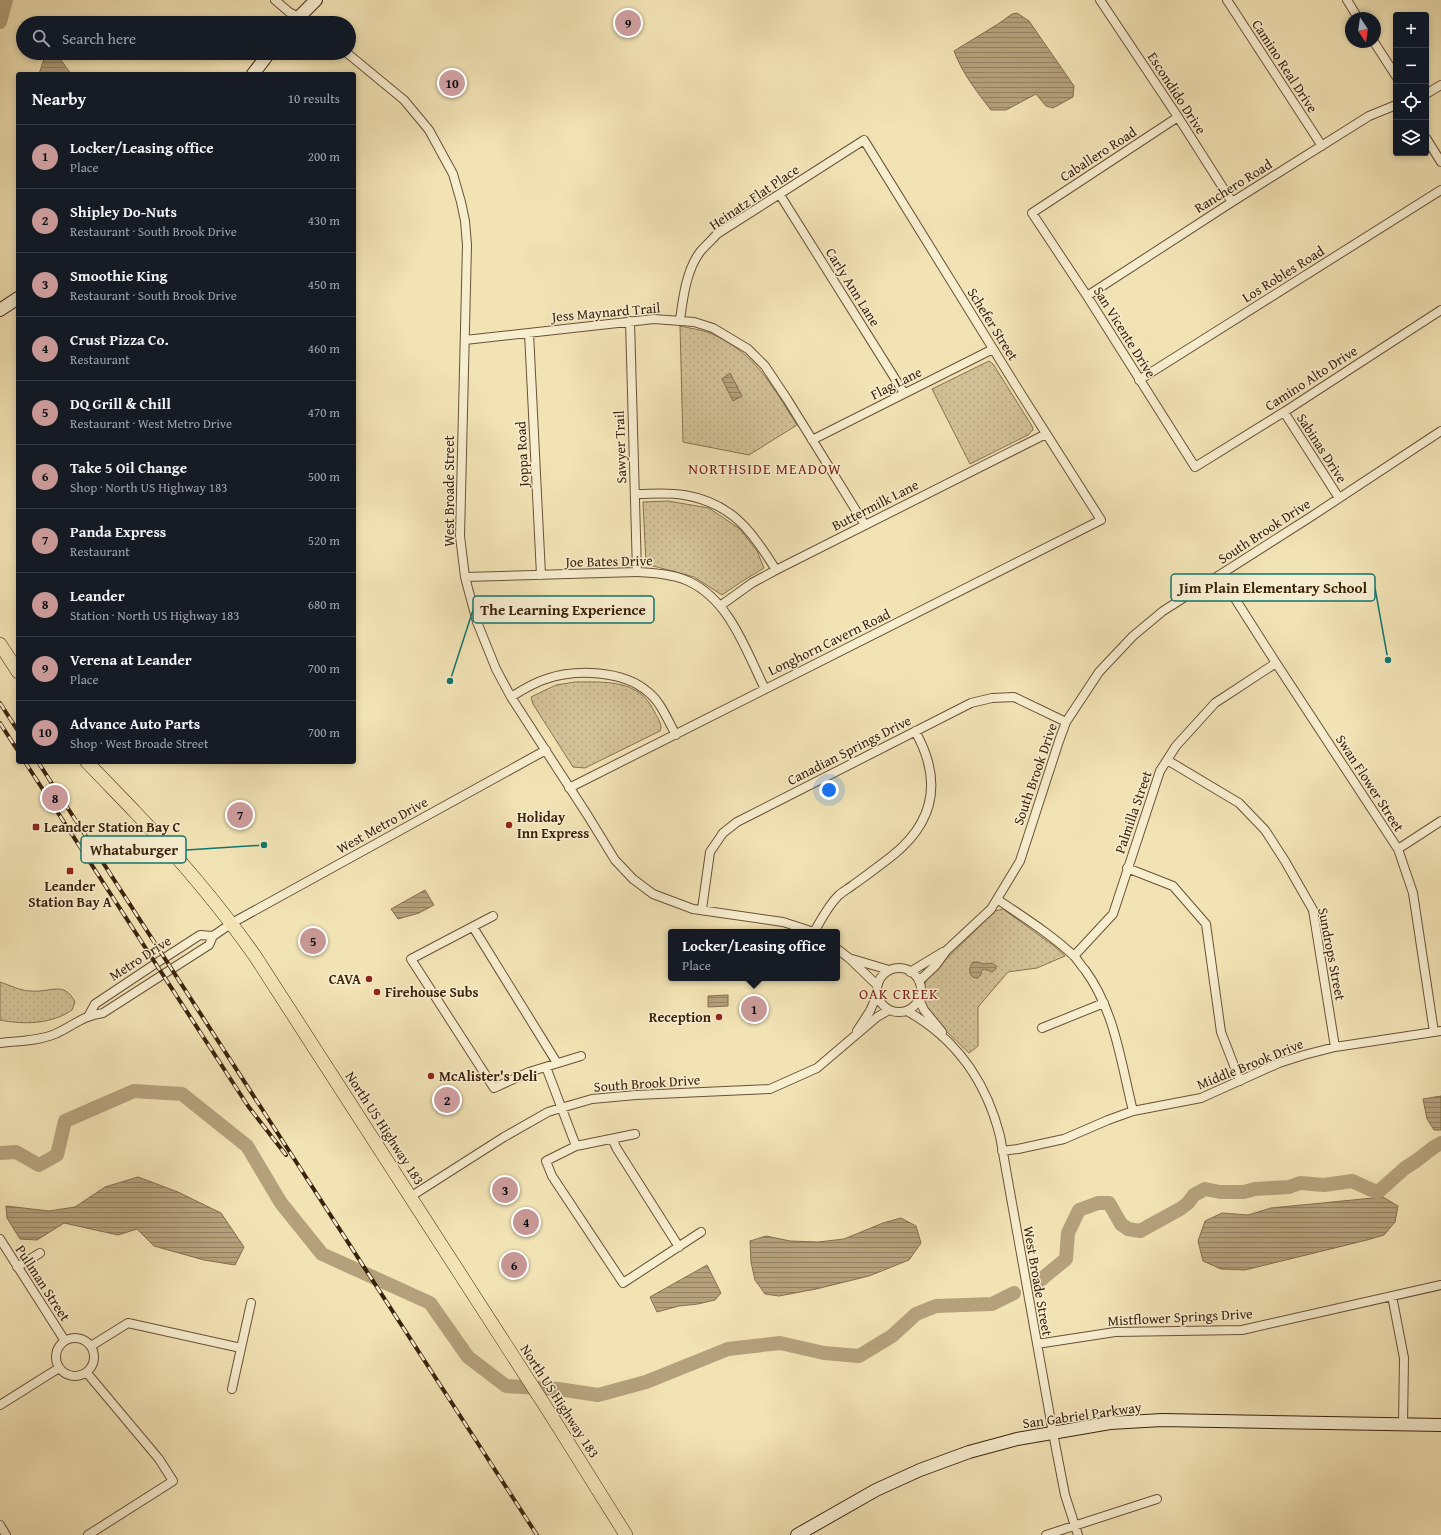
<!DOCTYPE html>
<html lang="en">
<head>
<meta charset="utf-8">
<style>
	body { margin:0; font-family:"Gentium Book Plus",serif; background:#20242c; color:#f1f3f6 }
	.controls { position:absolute; right:12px; top:12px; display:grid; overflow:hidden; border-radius:4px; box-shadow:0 2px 6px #0003 }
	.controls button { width:36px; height:36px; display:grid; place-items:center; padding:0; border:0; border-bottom:1px solid #363941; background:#171b24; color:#f1f3f6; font:20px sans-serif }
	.compass { position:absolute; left:1345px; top:12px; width:36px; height:36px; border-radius:50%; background:#171b24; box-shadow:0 2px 6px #0003; rotate:167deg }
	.you { position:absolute; left:829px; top:790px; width:14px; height:14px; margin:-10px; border:3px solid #fff; border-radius:50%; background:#1a73e8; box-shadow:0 0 0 6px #1a73e833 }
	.badge { display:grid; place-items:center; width:26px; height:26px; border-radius:50%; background:#c59692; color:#111; font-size:13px; font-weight:700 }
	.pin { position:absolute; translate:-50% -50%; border:2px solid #fff; box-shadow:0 1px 4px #0006 }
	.popup { position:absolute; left:668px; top:929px; width:172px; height:52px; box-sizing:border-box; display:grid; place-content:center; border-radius:4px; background:#171b24; filter:drop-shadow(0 1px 3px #0005); font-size:13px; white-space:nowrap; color:#9ea1a6 }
	.popup b { font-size:15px; color:#f1f3f6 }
	.popup::after { content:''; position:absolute; left:50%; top:100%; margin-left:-8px; border:8px solid transparent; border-top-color:#171b24 }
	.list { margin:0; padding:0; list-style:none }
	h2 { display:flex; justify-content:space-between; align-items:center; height:52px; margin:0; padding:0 16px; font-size:17px }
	h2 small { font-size:13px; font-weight:400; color:#9ea1a6 }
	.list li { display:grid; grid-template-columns:26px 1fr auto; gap:12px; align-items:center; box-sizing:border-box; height:64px; padding:0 16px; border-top:1px solid #363941 }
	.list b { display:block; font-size:15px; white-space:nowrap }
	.list p { margin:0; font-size:13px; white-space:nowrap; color:#9ea1a6 }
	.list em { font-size:13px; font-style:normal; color:#9ea1a6 }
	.icon { flex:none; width:22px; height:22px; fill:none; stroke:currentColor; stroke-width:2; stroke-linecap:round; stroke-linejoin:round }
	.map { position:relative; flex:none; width:1441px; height:1535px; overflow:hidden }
	.search { position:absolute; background:#171b24; box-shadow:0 2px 6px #0003; left:16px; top:16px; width:340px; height:44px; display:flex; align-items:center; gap:10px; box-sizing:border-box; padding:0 14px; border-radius:22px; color:#9ea1a6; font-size:15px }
	.panel { position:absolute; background:#171b24; box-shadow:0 2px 6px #0003; left:16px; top:72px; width:340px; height:692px; border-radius:4px }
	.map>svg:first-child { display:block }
	.park { fill:url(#park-dots); stroke:#877252 }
	.water { fill:url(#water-rules); stroke:#846e4f }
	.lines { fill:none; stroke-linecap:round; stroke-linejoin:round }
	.river { stroke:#b4a17c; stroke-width:14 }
	.street-casing { stroke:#695236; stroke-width:10 }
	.secondary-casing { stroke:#3b220c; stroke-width:14 }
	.primary-casing { stroke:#3b220c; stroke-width:14 }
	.street { stroke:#f7edcf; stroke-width:8 }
	.secondary { stroke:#f7edcf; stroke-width:12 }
	.primary { stroke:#f2e3b5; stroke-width:13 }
	.rail-casing { stroke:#3b220c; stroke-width:4 }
	.rail { stroke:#f7edcf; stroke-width:2.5; stroke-dasharray:8; stroke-linecap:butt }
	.poi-dot { fill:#8f2418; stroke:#f7edcf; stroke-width:1.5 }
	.labels { text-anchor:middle; stroke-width:3; stroke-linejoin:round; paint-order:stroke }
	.street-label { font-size:14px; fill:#3b220c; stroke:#f7edcf }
	.poi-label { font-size:14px; font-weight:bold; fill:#3b220c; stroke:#f7edcf; text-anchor:start }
	.neighbourhood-label { font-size:15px; letter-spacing:1px; fill:#7a1f14; stroke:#f7edcf }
	.leader { fill:none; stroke:#0f766e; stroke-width:1.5 }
	.callout-dot { fill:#0f766e; stroke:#f7edcf; stroke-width:1.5 }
	.callout { fill:#f7edcf; stroke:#0f766e; stroke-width:1.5 }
	.callout-label { font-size:15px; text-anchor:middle; font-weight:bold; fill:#3b220c }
</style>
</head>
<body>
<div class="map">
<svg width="1441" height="1535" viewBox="0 0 1441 1535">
	<defs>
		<pattern id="park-dots" width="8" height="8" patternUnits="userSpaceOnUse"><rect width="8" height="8" fill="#d3c298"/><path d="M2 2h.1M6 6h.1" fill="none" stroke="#b6a682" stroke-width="1.8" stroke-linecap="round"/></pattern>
		<pattern id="water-rules" width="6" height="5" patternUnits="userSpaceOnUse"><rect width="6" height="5" fill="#b4a17c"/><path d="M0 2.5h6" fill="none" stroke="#948364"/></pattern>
	</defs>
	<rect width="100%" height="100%" fill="#f2e3b5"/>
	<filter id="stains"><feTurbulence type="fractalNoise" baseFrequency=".005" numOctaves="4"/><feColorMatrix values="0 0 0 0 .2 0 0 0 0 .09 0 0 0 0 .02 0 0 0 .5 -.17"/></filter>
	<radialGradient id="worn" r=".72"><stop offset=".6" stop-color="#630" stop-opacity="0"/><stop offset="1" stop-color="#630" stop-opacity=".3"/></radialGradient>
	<path class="park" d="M680,326C690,328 701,330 710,333C756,353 772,386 797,425L749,455L683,442Z
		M989,361L993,364L1032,426L1033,430L1028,435L970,464L932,389Z
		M668,501L709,508L740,529L757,551L764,568L741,582L722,595L694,577L646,564L643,502Z
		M575,682C605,682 639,679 654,711C657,717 661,722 661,728L660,731L585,768L573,767L533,704L531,697L556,685Z
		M1003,909L1054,946L1065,956L1037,968L1008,972L978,1007V1046L969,1053L943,1028L928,1012L923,1000L924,986L927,978L995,911Z
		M0,982C9,985 21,991 31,991C50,993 64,980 75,1002L72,1010C52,1024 24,1025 0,1020Z"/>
	<path class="water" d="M1017,13L1029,21L1074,86L1073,97L1053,108L1046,106L1036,94L1006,110H991C977,92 962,73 954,51L998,24L1012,14Z
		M46,53H56L71,74H39Z
		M730,373L742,396L733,401L722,379Z
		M425,890L434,905L419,913L398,919L391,909Z
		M973,962H977L984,964L992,963L996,966V969L992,972L985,969L982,970L980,976L977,978C968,978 968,968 973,962Z
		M728,995V1006L708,1007V996Z
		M1441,1096V1130H1434L1427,1119L1423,1099Z
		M138,1177L178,1192L221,1213L244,1247L235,1265L204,1260L154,1246L137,1229L118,1235L64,1223L37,1240L20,1239L7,1218L6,1206L49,1211L75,1207L105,1187Z
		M1383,1197L1398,1206L1395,1222L1384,1235L1367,1240L1245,1270L1221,1269L1203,1261L1198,1241L1205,1221L1222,1213L1248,1215L1271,1208Z
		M901,1218L916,1226L921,1243L909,1260L869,1276L816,1289L779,1296L765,1294L755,1280L751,1262L750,1241L766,1236L790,1241L818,1242L844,1239L883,1223Z
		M707,1265L721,1293L715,1300L698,1304L679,1306L657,1312L650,1297Z"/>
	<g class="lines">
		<path class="river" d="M0,22L6,0
			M0,1153L16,1152L39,1165L57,1155L65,1121L134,1091L182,1094L247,1146L281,1203L322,1254L430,1303L468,1357L506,1386L558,1389L598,1395L646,1382L728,1349L780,1343L824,1353L859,1356L892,1336L916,1314L936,1306L992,1304L1014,1293
			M1038,1282L1066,1259L1068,1233L1079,1210L1098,1203H1109L1121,1224L1128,1229L1140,1231L1180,1209L1188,1203L1194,1195L1205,1189L1220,1192H1244L1255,1189L1289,1187L1300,1183L1324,1185L1352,1181L1372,1190L1378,1192L1405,1168L1416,1161L1434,1147L1441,1143"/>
		<g class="street-casing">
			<path id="street" d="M275,0L289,12L309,23
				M1100,0L1178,117L1232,202
				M1227,0L1322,146
				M1347,0L1358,18
				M1374,42L1396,76
				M347,53L404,100L429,130L453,174L461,202L465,221L467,245L460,536L465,577L477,622L496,669L511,697L588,816L615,860L633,879L653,894L693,909L783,922L814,932
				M1426,94L1441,85
				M1178,117L1032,213L1087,296L1195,467L1284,412L1441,310
				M1426,138L1441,162
				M780,195L904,393
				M1087,296L1232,202L1369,116L1396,105
				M630,321L637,572
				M529,333L541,575
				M465,340L654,319L694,322L713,328L748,349L765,366L787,399L865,525
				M1139,380L1441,190
				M1284,412L1339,498
				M812,440L993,349
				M635,494C651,494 668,492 684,495C732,503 752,531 776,570
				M1220,575L1276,663L1398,849L1413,893L1434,1032
				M465,577L637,572C654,573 672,574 688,581C730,600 746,651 765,689
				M720,606L752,583L776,570L1046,434
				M511,697C522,690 533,683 546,679C576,669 623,670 648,692C661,702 668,721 676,735
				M1167,760L1239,803L1265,830L1285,861L1313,910L1335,1047
				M569,788L1101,520L1021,394L864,140L717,234C712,240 705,246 700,252C686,271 683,298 680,320
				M1398,849L1441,821
				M1127,868L1173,886L1206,924L1221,1032L1240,1081
				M997,899C1023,917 1051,934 1074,956C1078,960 1081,966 1085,970C1115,1011 1121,1063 1133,1111
				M702,909L710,852L723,833L737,822L971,703L992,698L1014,697L1066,722
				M493,916L411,959L494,1088L529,1072L581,1056
				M473,927L557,1063
				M814,932C821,920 828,906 838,896C842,892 848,889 853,885C866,876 879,866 892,856C936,821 942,779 915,731
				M837,949L849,958L877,985
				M1074,956L1113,914L1160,771L1176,746L1215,703L1276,663
				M852,959L889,970
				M877 990a22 22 0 1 1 44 0a22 22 0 1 1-44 0Z
				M910,972L943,952
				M919,981L936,965L947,950L991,909L1020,861L1059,741L1066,722L1099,672L1133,636L1163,611L1309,518L1441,431
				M919,999L924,1010L942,1032
				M907,1011C957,1039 986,1081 1000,1136L1053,1433L1065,1495L1078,1535
				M89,1015L95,1004L155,964L200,935L213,936
				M1042,1028L1104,1003
				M857,1031L870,1011L877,995
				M0,1043C18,1041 38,1041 55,1034C73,1026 82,1016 103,1013L209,945L213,936L232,923L546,750
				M546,1067L576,1146
				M635,1134L576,1146L546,1161L552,1176L623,1283L701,1232
				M612,1139L617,1149L679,1247
				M1002,1151L1018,1149L1064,1139L1108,1120L1133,1111L1201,1098L1279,1063L1304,1055L1335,1047L1441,1031
				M410,1197L504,1137L548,1112L561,1108L592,1099L636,1095L770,1089L817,1068L877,1017L889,1010
				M0,1239L65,1341
				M17,1267L40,1253
				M1392,1296L1404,1358L1403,1424
				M56 1357a19 19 0 1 1 38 0a19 19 0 1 1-38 0Z
				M1037,1344L1115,1332L1242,1330L1441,1285
				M91,1346L128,1323L241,1348
				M87,1373L159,1459L173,1481L88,1535
				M232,1389L251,1303
				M0,1405L59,1368
				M0,1525L6,1535
				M1046,1535L1157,1499"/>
		</g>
		<g class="secondary-casing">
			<path id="secondary" d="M293,23L316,0
				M253,74L269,53
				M0,310L18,298
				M797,1535L876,1490L920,1470L969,1452L1017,1439L1110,1423L1162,1420L1441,1425"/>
		</g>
		<g class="primary-casing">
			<path id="primary" d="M0,644L18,672
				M87,762C103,779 120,796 136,813C179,858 219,905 255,956L551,1415L626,1535"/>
		</g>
		<use href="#street" class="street"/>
		<use href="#secondary" class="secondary"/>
		<use href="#primary" class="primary"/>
		<g class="rail-casing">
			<path id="rail" d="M0,703L18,731
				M0,723L18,751
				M25,762L248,1106L286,1155
				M38,762L537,1535"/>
		</g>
		<use href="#rail" class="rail"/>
	</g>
	<g class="poi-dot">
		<circle cx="509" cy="825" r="4"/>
		<rect x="32" y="823" width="8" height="8" rx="2"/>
		<rect x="66" y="867" width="8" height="8" rx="2"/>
		<circle cx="369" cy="979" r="4"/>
		<circle cx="377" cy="992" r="4"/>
		<circle cx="719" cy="1017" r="4"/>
		<circle cx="431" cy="1076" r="4"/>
	</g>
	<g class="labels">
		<g class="street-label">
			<text transform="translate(1285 66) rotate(57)" y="5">Camino Real Drive</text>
			<text transform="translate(1177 93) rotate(57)" y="5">Escondido Drive</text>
			<text transform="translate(1098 154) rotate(-33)" y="5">Caballero Road</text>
			<text transform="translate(1233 186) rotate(-32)" y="5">Ranchero Road</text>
			<text transform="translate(754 197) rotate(-34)" y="5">Heinatz Flat Place</text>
			<text transform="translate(1283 274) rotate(-32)" y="5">Los Robles Road</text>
			<text transform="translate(853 287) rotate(58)" y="5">Carly Ann Lane</text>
			<text transform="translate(606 312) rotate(-5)" y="5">Jess Maynard Trail</text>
			<text transform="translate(993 324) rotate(58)" y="5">Schefer Street</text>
			<text transform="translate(1125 332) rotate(58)" y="5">San Vicente Drive</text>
			<text transform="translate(1311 378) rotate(-33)" y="5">Camino Alto Drive</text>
			<text transform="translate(896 383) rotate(-27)" y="5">Flag Lane</text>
			<text transform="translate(620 447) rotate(-92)" y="5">Sawyer Trail</text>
			<text transform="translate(1322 448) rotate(57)" y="5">Sabinas Drive</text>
			<text transform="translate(522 454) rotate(-93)" y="5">Joppa Road</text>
			<text transform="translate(449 491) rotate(-90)" y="5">West Broade Street</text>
			<text transform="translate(875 505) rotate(-27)" y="5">Buttermilk Lane</text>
			<text transform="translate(1264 531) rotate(-33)" y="5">South Brook Drive</text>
			<text transform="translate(609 561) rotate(-1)" y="5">Joe Bates Drive</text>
			<text transform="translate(829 642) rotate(-26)" y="5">Longhorn Cavern Road</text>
			<text transform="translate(849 750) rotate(-27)" y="5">Canadian Springs Drive</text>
			<text transform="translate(1035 774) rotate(-71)" y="5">South Brook Drive</text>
			<text transform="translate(1370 783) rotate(57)" y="5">Swan Flower Street</text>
			<text transform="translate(1133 812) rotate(-71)" y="5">Palmilla Street</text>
			<text transform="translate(382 825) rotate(-29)" y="5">West Metro Drive</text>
			<text transform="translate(1332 954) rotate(79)" y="5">Sundrops Street</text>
			<text transform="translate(140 958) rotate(-33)" y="5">Metro Drive</text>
			<text transform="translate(1250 1064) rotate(-22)" y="5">Middle Brook Drive</text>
			<text transform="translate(647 1083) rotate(-4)" y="5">South Brook Drive</text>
			<text transform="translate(385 1128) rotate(57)" y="5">North US Highway 183</text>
			<text transform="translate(1038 1281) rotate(80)" y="5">West Broade Street</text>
			<text transform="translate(43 1283) rotate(57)" y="5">Pullman Street</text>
			<text transform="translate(1180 1317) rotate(-3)" y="5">Mistflower Springs Drive</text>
			<text transform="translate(560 1401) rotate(57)" y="5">North US Highway 183</text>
			<text transform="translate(1082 1415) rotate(-8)" y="5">San Gabriel Parkway</text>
		</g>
		<g class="poi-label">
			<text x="517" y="822">Holiday<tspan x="517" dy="16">Inn Express</tspan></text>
			<text x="44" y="832">Leander Station Bay C</text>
			<text x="70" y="891" text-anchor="middle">Leander<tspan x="70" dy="16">Station Bay A</tspan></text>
			<text x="361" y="984" text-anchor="end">CAVA</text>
			<text x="385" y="997">Firehouse Subs</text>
			<text x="711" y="1022" text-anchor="end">Reception</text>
			<text x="439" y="1081">McAlister's Deli</text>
		</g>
		<g class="neighbourhood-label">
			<text x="765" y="474">NORTHSIDE MEADOW</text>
			<text x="899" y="999">OAK CREEK</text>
		</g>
	</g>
	<path class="leader" d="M1388 660L1375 588M450 681L473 610M264 845L186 850"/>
	<g class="callout-dot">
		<circle cx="1388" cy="660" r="4"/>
		<circle cx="450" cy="681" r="4"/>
		<circle cx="264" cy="845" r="4"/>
	</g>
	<g class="callout">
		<rect x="1171" y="574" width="204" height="27" rx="4"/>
		<rect x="473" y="596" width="181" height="27" rx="4"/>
		<rect x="81" y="836" width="105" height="27" rx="4"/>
	</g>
	<g class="callout-label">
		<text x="1273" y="593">Jim Plain Elementary School</text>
		<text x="563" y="615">The Learning Experience</text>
		<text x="134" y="855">Whataburger</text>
	</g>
	<rect width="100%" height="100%" filter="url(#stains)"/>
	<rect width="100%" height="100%" fill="url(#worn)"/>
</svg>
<div class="controls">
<button>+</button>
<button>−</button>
<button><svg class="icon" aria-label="locate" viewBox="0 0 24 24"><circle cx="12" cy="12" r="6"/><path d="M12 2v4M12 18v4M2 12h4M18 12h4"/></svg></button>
<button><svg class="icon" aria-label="layers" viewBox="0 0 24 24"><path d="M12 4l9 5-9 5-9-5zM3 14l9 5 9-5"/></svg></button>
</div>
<svg class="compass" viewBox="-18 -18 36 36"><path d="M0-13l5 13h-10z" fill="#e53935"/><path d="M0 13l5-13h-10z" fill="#9ea1a6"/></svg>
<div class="you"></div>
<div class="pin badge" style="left:754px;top:1009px">1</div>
<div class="popup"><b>Locker/Leasing office</b>Place</div>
<div class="pin badge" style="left:447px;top:1100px">2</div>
<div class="pin badge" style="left:505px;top:1190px">3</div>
<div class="pin badge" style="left:526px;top:1222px">4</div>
<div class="pin badge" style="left:313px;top:941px">5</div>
<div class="pin badge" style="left:514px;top:1265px">6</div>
<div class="pin badge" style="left:240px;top:815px">7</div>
<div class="pin badge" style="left:55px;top:798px">8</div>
<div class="pin badge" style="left:628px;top:23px">9</div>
<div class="pin badge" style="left:452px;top:83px">10</div>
<div class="search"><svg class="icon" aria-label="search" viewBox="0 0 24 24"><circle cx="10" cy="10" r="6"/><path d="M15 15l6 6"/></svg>Search here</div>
<section class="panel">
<h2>Nearby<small>10 results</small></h2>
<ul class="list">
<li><span class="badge">1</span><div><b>Locker/Leasing office</b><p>Place</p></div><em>200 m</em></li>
<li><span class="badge">2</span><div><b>Shipley Do-Nuts</b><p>Restaurant · South Brook Drive</p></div><em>430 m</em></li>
<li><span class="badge">3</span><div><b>Smoothie King</b><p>Restaurant · South Brook Drive</p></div><em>450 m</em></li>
<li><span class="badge">4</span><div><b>Crust Pizza Co.</b><p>Restaurant</p></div><em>460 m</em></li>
<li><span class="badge">5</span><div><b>DQ Grill &amp; Chill</b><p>Restaurant · West Metro Drive</p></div><em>470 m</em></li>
<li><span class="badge">6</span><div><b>Take 5 Oil Change</b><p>Shop · North US Highway 183</p></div><em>500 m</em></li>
<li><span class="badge">7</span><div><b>Panda Express</b><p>Restaurant</p></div><em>520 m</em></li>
<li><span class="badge">8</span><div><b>Leander</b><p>Station · North US Highway 183</p></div><em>680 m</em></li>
<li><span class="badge">9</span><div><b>Verena at Leander</b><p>Place</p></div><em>700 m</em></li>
<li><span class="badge">10</span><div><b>Advance Auto Parts</b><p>Shop · West Broade Street</p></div><em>700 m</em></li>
</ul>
</section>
</div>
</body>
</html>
